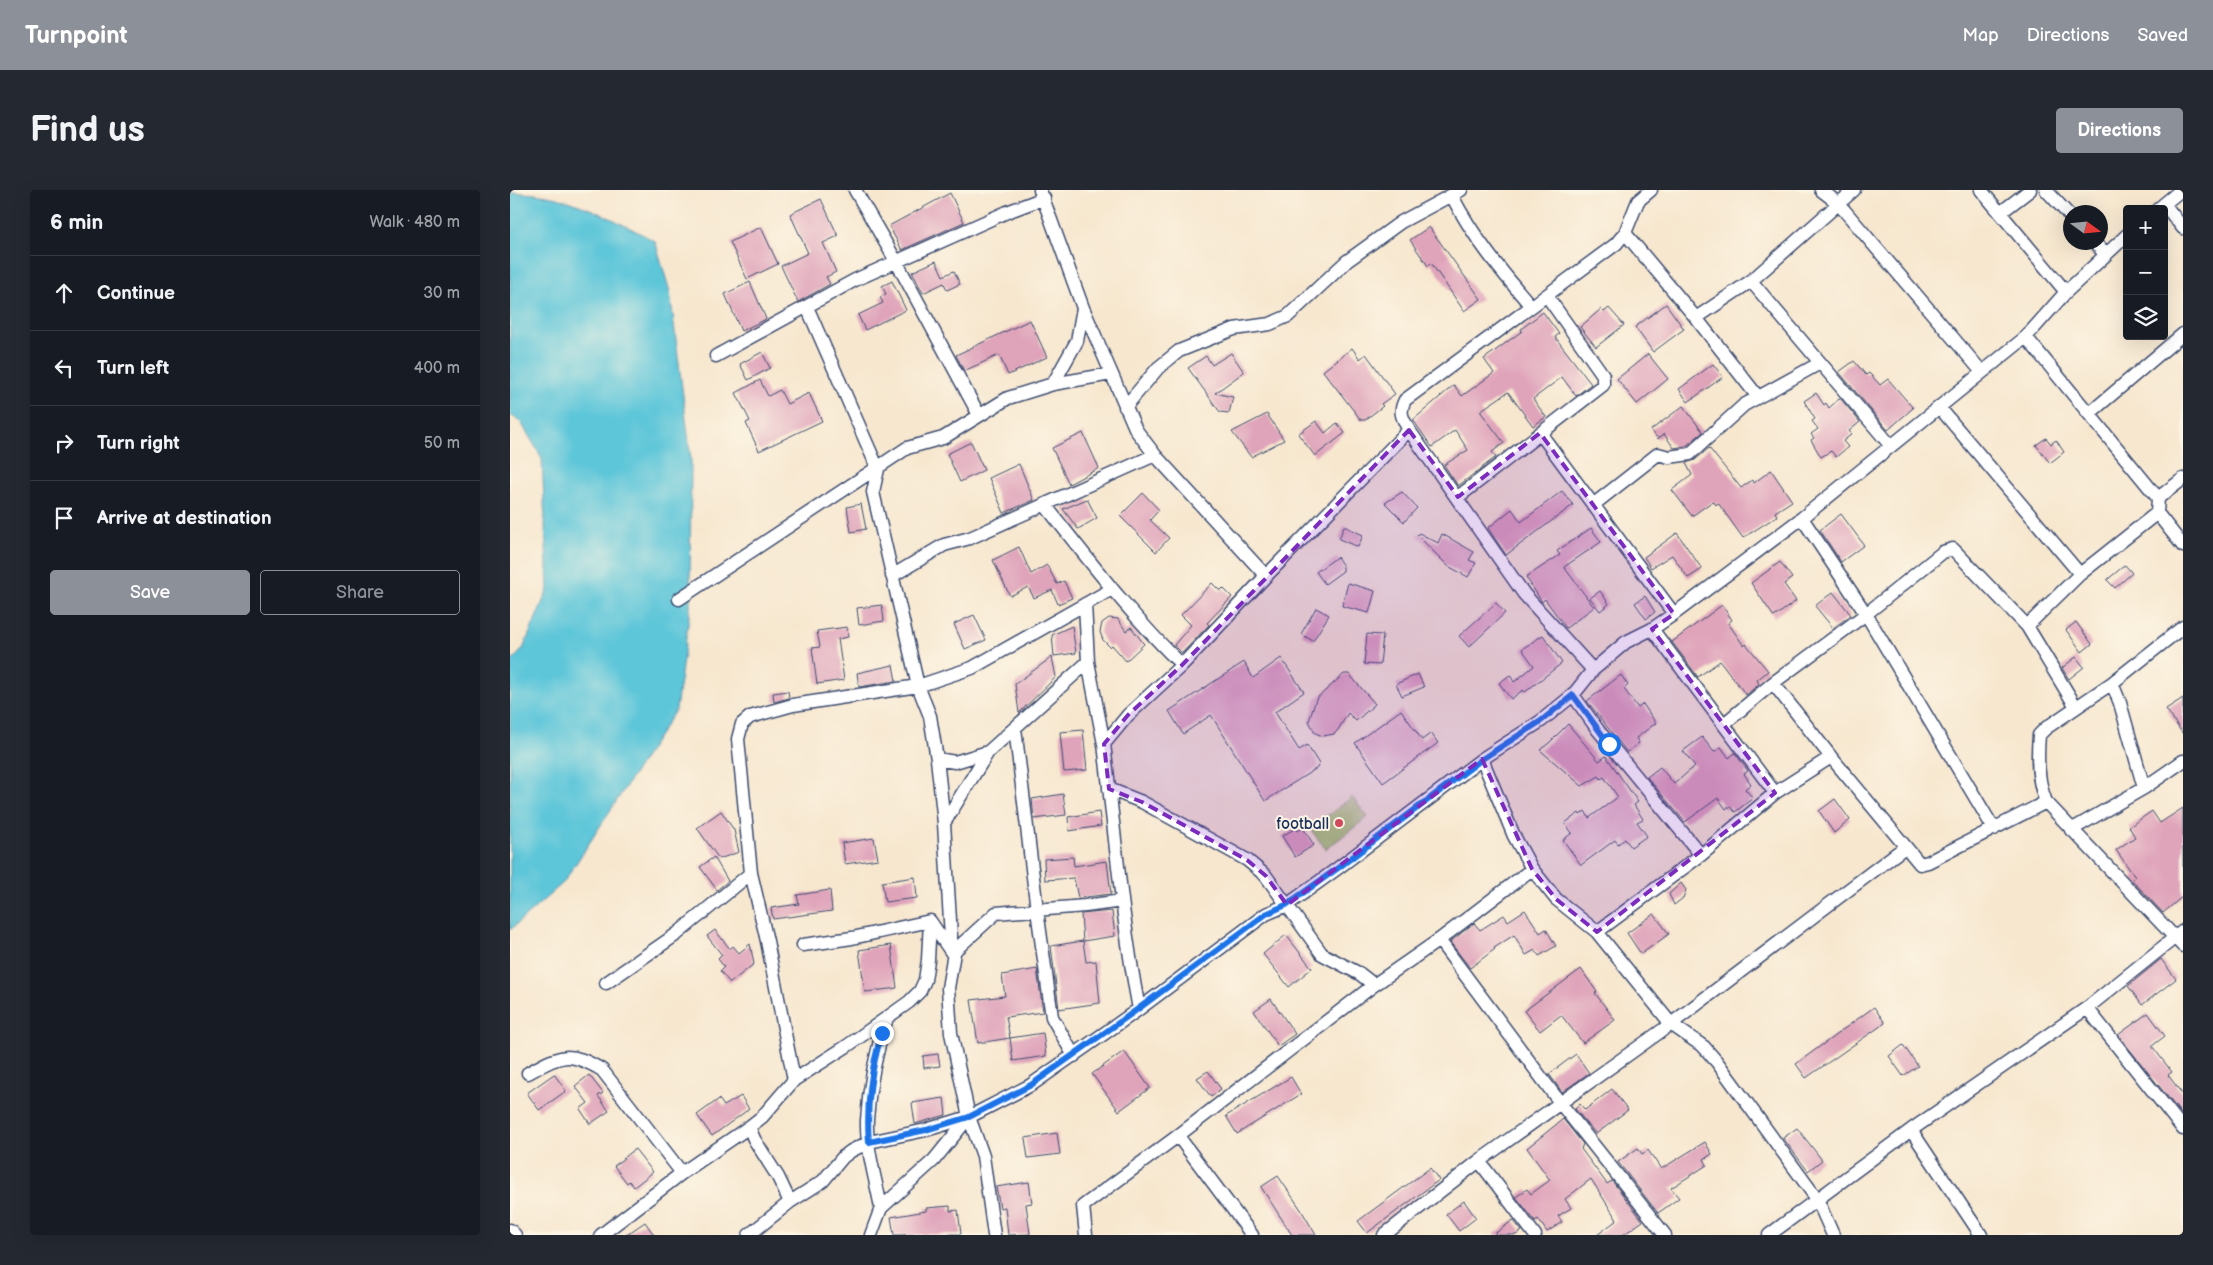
<!DOCTYPE html>
<html lang="en">
<head>
<meta charset="utf-8">
<style>
	body { margin:0; font-family:"Balsamiq Sans",sans-serif; background:#242831; color:#f1f3f6 }
	.controls { position:absolute; right:15px; top:15px; display:grid; overflow:hidden; border-radius:5px; box-shadow:0 5px 20px #0002 }
	.controls button { width:45px; height:45px; display:grid; place-items:center; padding:0; border:0; border-bottom:1px solid #363941; background:#171b24; color:#f1f3f6; font:25px sans-serif }
	.compass { position:absolute; left:1553px; top:15px; width:45px; height:45px; border-radius:50%; background:#171b24; box-shadow:0 5px 20px #0002; rotate:105deg }
	.stop { position:absolute; width:15px; height:15px; margin:-11px; border:4px solid #1a73e8; border-radius:50%; background:#fff }
	.stop.end { background:#1a73e8; border-color:#fff; box-shadow:0 1px 5px #0008 }
	.list { margin:0; padding:0; list-style:none }
	h2 { display:flex; justify-content:space-between; align-items:center; height:65px; margin:0; padding:0 20px; font-size:21px }
	h2 small { font-size:16px; font-weight:400; color:#9ea1a6 }
	.list li { display:grid; grid-template-columns:32px 1fr auto; gap:15px; align-items:center; box-sizing:border-box; height:75px; padding:0 20px; border-top:1px solid #363941 }
	.list b { display:block; font-size:19px; white-space:nowrap }
	.list em { font-size:16px; font-style:normal; color:#9ea1a6 }
	.actions { display:flex; gap:10px; padding:15px 20px }
	.actions a { flex:1; padding:11px 0; border:1px solid #8c9099; border-radius:5px; text-align:center; font-size:18px; color:#8c9099 }
	.actions .main { background:#8c9099; color:#fff }
	.icon { flex:none; width:28px; height:28px; fill:none; stroke:currentColor; stroke-width:2; stroke-linecap:round; stroke-linejoin:round }
	.map { position:relative; flex:none; width:1673px; height:1045px; overflow:hidden; border-radius:5px }
	header { display:flex; align-items:center; gap:30px; box-sizing:border-box; height:70px; padding:0 25px; background:#8c9099; color:#fff }
	header strong { font-size:24px }
	nav { display:flex; gap:28px; margin-inline-start:auto; font-size:18px }
	.intro { display:flex; align-items:center; justify-content:space-between; box-sizing:border-box; height:120px; padding:0 30px }
	h1 { margin:0; font-size:35px }
	.button { padding:12px 22px; border-radius:5px; background:#8c9099; color:#fff; font-size:18px; font-weight:700 }
	main { display:flex; gap:30px; padding:0 30px }
	aside { flex:1; background:#171b24; border-radius:5px; box-shadow:0 5px 20px #0002 }
	.map>svg:first-child { display:block }
	.green { fill:#a9c76e; stroke:#627b66 }
	.water { fill:#5dc6d9; stroke:#3c7a9c }
	.building { fill:#dfa3ba }
	.lines { fill:none; stroke-linecap:round; stroke-linejoin:round }
	.street-casing { stroke:#3c4b6f; stroke-width:15 }
	.street { stroke:#fff; stroke-width:12 }
	.route { stroke:#1a73e8; stroke-width:6 }
	.marked { fill:#7b2cbf; fill-opacity:0.2; stroke:#7b2cbf; stroke-width:4; stroke-dasharray:10 6; stroke-linejoin:round }
	.poi-dot { fill:#d1495b; stroke:#fcf5e5; stroke-width:2 }
	.labels { text-anchor:middle; stroke-width:4; stroke-linejoin:round; paint-order:stroke }
	.poi-label { font-size:16px; fill:#1b2f5e; stroke:#fcf5e5; text-anchor:end }
</style>
</head>
<body>
<header>
<strong>Turnpoint</strong>
<nav><a>Map</a><a>Directions</a><a>Saved</a></nav>
</header>
<div class="intro"><h1>Find us</h1><a class="button">Directions</a></div>
<main>
<aside>
<h2>6 min<small>Walk · 480 m</small></h2>
<ul class="list">
<li><svg class="icon" aria-label="ahead" viewBox="0 0 24 24"><path d="M12 20V5M6 11l6-6 6 6"/></svg><div><b>Continue</b></div><em>30 m</em></li>
<li><svg class="icon" aria-label="left" viewBox="0 0 24 24"><path d="M17 20v-9H6M10 6l-5 5 5 5"/></svg><div><b>Turn left</b></div><em>400 m</em></li>
<li><svg class="icon" aria-label="right" viewBox="0 0 24 24"><path d="M7 20v-9h11M14 6l5 5-5 5"/></svg><div><b>Turn right</b></div><em>50 m</em></li>
<li><svg class="icon" aria-label="arrive" viewBox="0 0 24 24"><path d="M6 21V4h12l-3 4 3 4H6"/></svg><div><b>Arrive at destination</b></div></li>
</ul>
<div class="actions"><a class="main">Save</a><a>Share</a></div>
</aside>
<div class="map">
<svg width="1673" height="1045" viewBox="0 0 1673 1045">
	<rect width="100%" height="100%" fill="#fcf5e5"/>
	<filter id="ink" filterUnits="userSpaceOnUse"><feTurbulence type="fractalNoise" baseFrequency=".02" numOctaves="2"/><feDisplacementMap in="SourceGraphic" scale="10" xChannelSelector="R" yChannelSelector="G"/><feConvolveMatrix kernelMatrix="1 2 1 2 8 2 1 2 1" color-interpolation-filters="sRGB"/></filter>
	<filter id="wash" filterUnits="userSpaceOnUse"><feTurbulence type="fractalNoise" baseFrequency=".0096" numOctaves="4" result="noise"/><feDisplacementMap in="SourceGraphic" scale="20" xChannelSelector="R" yChannelSelector="G"/><feGaussianBlur stdDeviation="1.12" result="paint"/><feColorMatrix in="noise" values="0 0 0 0 0 0 0 0 0 0 0 0 0 0 0 0 0 1.4 0 .05"/><feComposite in="paint" operator="in"/></filter>
	<g filter="url(#wash)">
		<rect width="100%" height="100%" fill="#f7e7cf"/>
		<path class="green" d="M842,607L858,627L816,659L800,639Z"/>
		<path class="water" d="M0,3C54,1 99,27 145,51L160,102L181,269L180,420L166,519L54,692L0,740V473L13,459L38,399L32,268L10,231L0,225Z"/>
		<g id="blocks">
			<path class="building" d="M440,3L454,32L392,60L379,36Z
				M311,9L328,46L313,53L326,82L316,87L320,94L288,112L271,76L298,63L280,24Z
				M251,37L268,74L237,89L220,52Z
				M919,37L971,109L954,121L921,73L918,76L900,50Z
				M426,71L433,86L444,81L450,94L437,100L434,93L413,103L402,82Z
				M382,91L396,120L355,140L348,125L373,113L370,107L376,104L372,96Z
				M240,92L256,129L231,141L215,104Z
				M1156,114L1174,139L1143,162L1125,137Z
				M1099,118L1114,135L1086,157L1070,137L1091,119L1094,122Z
				M1033,122L1049,144L1045,147L1081,194L1066,206L1052,187L1023,209L1036,227L1023,236L998,202L970,221L994,253L982,262L986,267L948,296L934,275L958,260L945,240L922,257L903,230L944,195L952,206L984,183L974,169L1012,141L1011,139Z
				M520,130L537,167L498,185L489,165L454,181L446,165Z
				M842,158L850,169L856,164L885,204L871,214L873,216L855,230H851L813,181Z
				M252,162L260,178L238,190L230,174Z
				M721,163L734,182L705,203L723,207L719,223L710,222L678,178L696,166L702,175Z
				M1138,164L1158,189L1127,214L1107,189Z
				M1344,171L1356,185L1359,183L1370,195L1378,189L1403,218L1378,240L1329,182Z
				M1203,174L1213,187L1178,212L1169,199Z
				M250,190L258,206L270,200L277,214L299,203L312,231L249,261L236,233L240,231L226,203Z
				M1306,203L1314,215L1316,213L1319,218L1330,208L1350,232L1339,241L1342,244L1333,251L1338,257L1326,267L1321,261L1311,267L1301,250L1304,248L1301,244L1308,239L1302,231L1305,229L1294,211Z
				M1173,216L1193,242L1176,256L1164,258L1154,244L1148,249L1141,240Z
				M757,224L774,250L741,267L722,242Z
				M806,231L815,243L827,233L835,243L805,266L788,244Z
				M573,243L589,278L559,294L542,258Z
				M1536,248L1541,254L1546,250L1554,262L1540,273L1526,255Z
				M461,252L474,280L450,292L437,264Z
				M1199,258L1231,298L1242,290L1244,293L1261,280L1282,311L1265,322L1267,326L1233,348L1208,313L1206,315L1203,311L1182,326L1162,300L1182,285L1176,273L1185,270Z
				M509,274L524,310L494,323L479,288Z
				M1052,301L1063,315L996,365L978,338L1002,319L1011,332Z
				M892,302L907,318L894,332L875,313Z
				M633,303L649,320L640,330L659,348L646,362L610,326Z
				M577,309L587,328L568,339L553,319Z
				M351,314L356,339L341,342L337,317Z
				M1331,324L1354,355L1331,372L1310,340Z
				M834,336L853,345L848,357L829,349Z
				M1081,338L1091,352L1054,377L1084,417L1056,438L1035,409L1032,412L1016,387L1050,365L1047,361Z
				M909,343L928,353L932,344L964,362L959,370L966,373L958,387L938,376L907,345Z
				M1167,343L1192,379L1178,388L1162,365L1141,378L1134,367Z
				M509,357L521,384L537,375L547,394L554,391L562,408L548,414L542,400L524,408L518,397L500,406L483,370Z
				M827,367L833,376V381L815,394L806,382Z
				M1270,372L1282,388L1274,394L1286,411L1264,427L1241,393Z
				M1615,375L1622,383L1605,398L1597,390Z
				M702,393L710,401L713,398L722,407L697,433L699,435L672,463L664,455L681,435L671,425Z
				M838,393L865,401L859,423L832,416Z
				M1090,401L1099,414L1090,421L1080,408Z
				M1323,402L1341,425L1323,438L1305,416Z
				M1135,406L1145,422L1136,429L1125,413Z
				M986,413L995,423L959,457L949,446Z
				M372,415L374,431L349,435L347,418Z
				M1212,415L1222,430L1218,433L1234,456L1236,454L1258,481L1247,490L1249,494L1236,505L1210,471L1188,487L1162,452Z
				M806,418L819,425L803,451L791,444Z
				M464,425L476,450L455,459L444,434Z
				M599,428L608,429L616,441L621,437L634,454L616,471L602,455L600,457L593,450L590,442L592,433Z
				M1566,432L1582,454L1572,462L1556,440Z
				M562,436L566,463L544,466L542,445Z
				M337,437L338,447L328,449L334,490L307,494L302,458L310,457L307,441Z
				M857,444L873,445L870,475L854,474Z
				M1033,445L1052,473L1015,502L1013,500L1001,509L989,493L1000,485L1004,492L1024,476L1012,459Z
				M542,467L546,487L509,523L505,494Z
				M1566,467L1574,477L1559,489L1552,478Z
				M771,468L794,502L765,522L789,560L797,555L809,574L807,578L755,611L701,525L673,544L659,521L734,472L743,488Z
				M383,475L386,491L349,497L347,483Z
				M834,484H839L865,514L846,531L838,523L828,540L824,544L813,546L805,543L799,531L806,509Z
				M908,484L914,497L892,506L886,494Z
				M1111,485L1118,495L1114,499L1128,518L1133,514L1146,533L1126,548L1129,553L1117,562L1077,511Z
				M278,501L279,508L264,512L263,503Z
				M1673,508V544L1656,519Z
				M891,520L912,550L921,543L928,553L873,593L845,553Z
				M1058,534L1089,571L1096,566L1128,612L1124,615L1133,629L1127,632L1137,646L1121,657L1115,649L1108,654L1105,650L1071,675L1053,650L1062,643L1055,633L1069,623L1070,625L1075,621L1079,628L1108,607L1094,587L1091,589L1089,586L1072,596L1030,560L1039,553Z
				M573,540L577,580L554,582L550,542Z
				M1192,547L1204,562L1211,557L1219,568L1225,563L1238,581L1234,584L1241,594L1235,599L1243,608L1225,622L1220,616L1216,619L1208,608L1175,632L1137,587L1150,577L1164,594L1185,576L1173,561Z
				M553,604L556,625L524,629L522,609Z
				M1325,609L1340,630L1324,643L1309,621Z
				M1673,618V706L1653,723L1622,690L1625,687L1606,660L1625,647L1619,637L1642,621L1650,633Z
				M211,621L224,640L229,662L209,669L187,638Z
				M589,622L591,636L559,641L558,627Z
				M786,638L788,641L793,638L804,655L785,667L772,646Z
				M364,648L368,669L335,674L332,653Z
				M204,667L218,691L207,700L190,677Z
				M563,667L564,676L597,671L601,704L568,708L564,688L535,690L534,669Z
				M405,687L407,708L375,712L372,692Z
				M1171,693L1176,700L1173,708L1164,715L1159,704Z
				M320,700L322,721L263,729L261,718L289,714L287,705Z
				M1015,720L1030,743L1036,739L1046,756L1029,766L1025,760L1016,765L1004,745L984,758L985,759L960,778L940,752L964,733L970,740L994,725L998,731Z
				M602,721L605,746L573,751L571,724Z
				M1144,724L1159,744L1131,764L1117,743Z
				M205,740L220,759L223,756L229,763L240,754L244,774L220,793L210,781L214,777L208,769L212,765L197,746Z
				M776,745L802,778L779,797L753,764Z
				M573,751L576,772L586,771L590,813L549,819L541,756Z
				M381,755L387,798L355,802L349,760Z
				M1651,769L1666,789L1632,815L1618,796Z
				M527,779L533,822L496,827L500,848L468,853L461,810L495,806L492,785Z
				M1071,779L1087,802L1085,803L1105,830L1073,853L1051,825L1030,841L1014,821Z
				M761,809L785,844L768,856L744,821Z
				M1364,817L1375,833L1296,888L1286,874Z
				M1638,823L1655,846L1642,856L1662,882L1658,885L1673,905V926L1608,845Z
				M533,843L536,866L503,871L500,848Z
				M1393,855L1408,876L1393,886L1379,866Z
				M614,861L640,898L609,921L582,884Z
				M428,864L430,876L414,878L413,866Z
				M1066,864L1079,883L1052,902L1039,884Z
				M698,881L711,899L701,907L687,888Z
				M44,884L56,901L29,920L17,903Z
				M79,885L93,903L88,906L99,921L80,934L70,919L78,913L65,896Z
				M781,887L791,904L727,944L716,926Z
				M1102,899L1118,920L1086,944L1065,919L1070,914L1075,920Z
				M231,906L239,919L202,946L187,925L209,909L214,916Z
				M434,908L436,925L405,934L402,913Z
				M1053,929L1073,954L1071,959L1097,994L1102,991L1133,1031L1113,1045H1087L1107,1030L1081,989L1055,1009L1061,1018L1048,1026L1052,1032L1037,1042L1028,1029L1025,1031L1006,1007L1017,999L1021,1004L1040,990L1017,958Z
				M1287,938L1312,970L1298,981L1273,948Z
				M547,943L550,964L518,968L515,948Z
				M1195,952L1202,964L1194,969L1197,975L1161,998L1169,1008L1148,1023L1108,972L1128,958L1132,964L1138,960L1151,979Z
				M125,959L143,982L124,997L119,991L117,993L104,976Z
				M920,978L929,990L857,1043L848,1031Z
				M768,986L790,1018L806,1045H782L775,1034L751,997Z
				M519,992L522,1013L516,1014L520,1044L498,1045L495,1017L490,1018L486,997Z
				M954,1011L966,1028L949,1041L936,1024Z
				M440,1016V1021L448,1020L451,1044L384,1045L381,1027L416,1021V1018Z
				M1003,1030L1012,1041L1006,1045H983Z
				M135,1032L144,1045H116Z"/>
		</g>
	</g>
	<g filter="url(#ink)">
		<use href="#blocks" fill-opacity="0" stroke="#3c4b6f" stroke-width="1"/>
		<g class="lines">
			<g class="street-casing">
				<path id="street" d="M345,0L386,71L469,225
					M530,0L573,118L626,240L645,265L756,386
					M1311,0L1328,13L1472,182
					M1471,0L1556,102
					M1536,0L1560,26
					M942,6C963,47 991,81 1021,116
					M1654,14L1673,38
					M1648,19L1671,0
					M1490,23L1520,0
					M1115,43L1186,128L1248,207
					M1584,52L1595,64
					M1241,91L1381,256
					M297,117L368,279L363,302L408,496L420,526L427,569L434,633L442,763H444L438,798L441,843L459,927
					M1186,128L1241,91L1344,0
					M1516,147L1648,308L1647,323L1673,356
					M206,166L345,90L497,22L534,8
					M543,194L567,151L573,118
					M615,217L648,178L669,161L724,139L760,134L778,126L837,71L891,32L951,0
					M1429,217L1570,384
					M1580,223L1673,144
					M1030,243L1164,424
					M948,307L1093,195V185L1037,106
					M1648,308L1673,289
					M535,315C579,370 621,426 672,475
					M1083,315L1148,264L1159,267L1180,264L1234,215L1310,173
					M1292,328L1356,424L1484,639
					M382,386L434,355L460,348L645,265
					M169,409L397,258L433,248L498,208L543,194L601,184
					M575,414L578,472L594,554
					M1517,436L1570,384L1647,323
					M1673,437L1602,493L1536,538L1529,545C1527,568 1527,591 1536,612L1673,756
					M1142,439L1265,603
					M1083,480L1014,404L899,240C893,229 888,223 895,210L1106,54L1115,43L1128,11L1141,0
					M1263,493L1321,567L1410,674L1418,672L1536,612
					M1602,493L1610,513L1634,598
					M1063,505L1088,540L1191,665
					M1214,534L1263,493L1356,424L1433,362L1443,359L1517,436L1566,517
					M505,538L527,720L542,827L564,866
					M427,569L445,572L478,562
					M972,569L1004,646L1022,679L1046,709L1087,742L1161,834L1194,857L1207,872L1307,1009L1323,1045
					M599,599L632,612L737,670L756,686L812,764L850,784L864,795
					M434,633L478,562L578,472
					M1561,640L1634,598L1673,571
					M1087,742L1191,665L1265,603L1321,567
					M929,750L1051,914L1155,1045
					M293,755L342,748L420,731L442,763
					M442,763L486,723L575,716L612,711
					M96,793L167,744L241,683
					M1577,818L1673,939
					M629,819C612,732 605,643 594,554L618,525L672,475L756,386L899,240
					M18,883C51,865 58,860 92,880L172,983
					M284,890L257,751L241,683L228,549L232,534L240,527L283,515L408,496L462,478L602,399
					M1401,940L1471,1045
					M668,946L742,1045
					M969,971L1025,1045
					M280,1012L313,991L333,967L341,961L359,952L416,940L459,927L473,966L484,1045
					M371,1018C366,990 356,959 357,930C359,895 366,861 377,828
					M0,1040L5,1045
					M91,1045L172,983L239,937
					M239,1045L280,1012L268,987L244,949L239,937L252,927L284,890L337,856L399,812L410,801L415,790L418,770L420,731
					M361,1045L371,1018L424,970L459,927L521,895L629,819L756,724L777,715L828,678L972,569L1031,531L1063,505L1083,480L1116,452L1142,439L1164,424L1292,328L1516,147L1556,102L1617,45
					M576,1045L573,1016L665,948L864,795L929,750L1022,679
					M874,1045L969,971L1161,834L1395,657
					M1259,1045L1401,940L1577,818L1673,741"/>
			</g>
			<use href="#street" class="street"/>
		</g>
	</g>
	<g class="lines" filter="url(#ink)">
		<path class="route" d="M372,843C361,877 356,917 359,952L416,940L459,927L521,895L628,819L756,724L776,715L828,678L972,569L1031,531L1063,505L1099,554"/>
	</g>
	<path class="marked" d="M899,240L948,307L1030,243L1164,424L1142,439L1265,603L1087,742L1046,709L1022,679L972,569L777,715L756,686L737,670L632,612L599,599L594,554L618,525L672,475Z"/>
	<circle class="poi-dot" cx="829" cy="633" r="5"/>
	<g class="labels">
		<g class="poi-label">
			<text x="819" y="639">football</text>
		</g>
	</g>
</svg>
<div class="controls">
<button>+</button>
<button>−</button>
<button><svg class="icon" aria-label="layers" viewBox="0 0 24 24"><path d="M12 4l9 5-9 5-9-5zM3 14l9 5 9-5"/></svg></button>
</div>
<svg class="compass" viewBox="-18 -18 36 36"><path d="M0-13l5 13h-10z" fill="#e53935"/><path d="M0 13l5-13h-10z" fill="#9ea1a6"/></svg>
<div class="stop" style="left:1099px;top:554px"></div>
<div class="stop end" style="left:372px;top:843px"></div>
</div>
</main>
</body>
</html>
